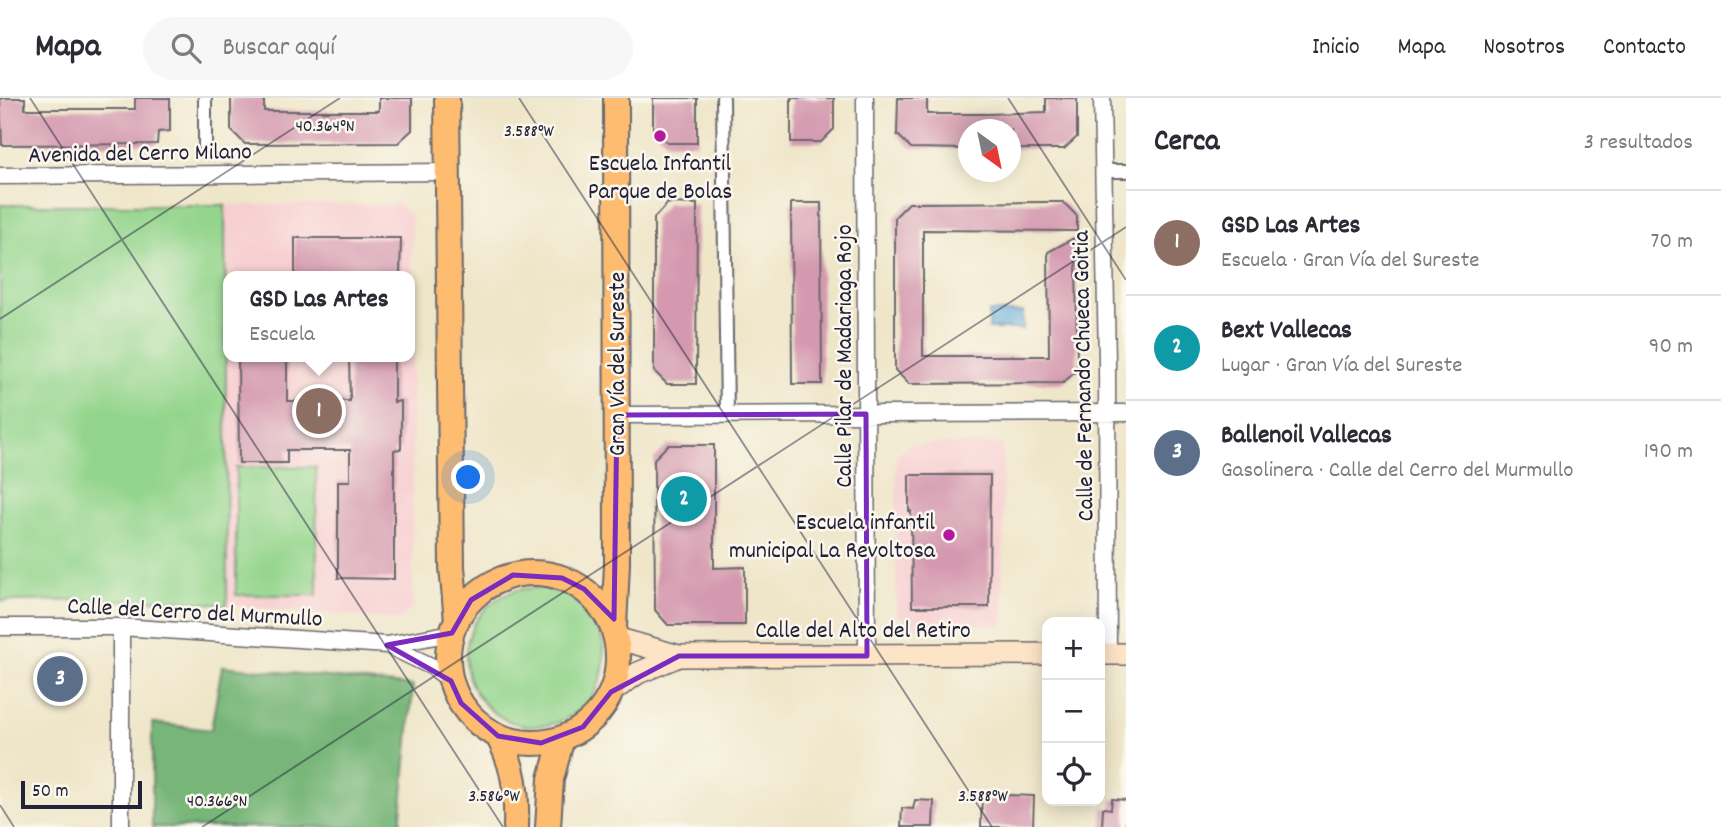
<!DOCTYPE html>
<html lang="es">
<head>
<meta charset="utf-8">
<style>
	body { margin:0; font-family:Dekko,sans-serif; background:#f7f7f7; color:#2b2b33 }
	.controls { position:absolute; right:21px; bottom:21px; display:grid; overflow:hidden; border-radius:14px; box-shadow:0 4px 18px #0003 }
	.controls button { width:63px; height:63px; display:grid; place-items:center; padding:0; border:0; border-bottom:2px solid #e1e1e2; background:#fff; color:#2b2b33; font:35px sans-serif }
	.compass { position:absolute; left:958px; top:21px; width:63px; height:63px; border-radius:50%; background:#fff; box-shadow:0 4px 18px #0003; rotate:147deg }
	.scale { position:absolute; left:21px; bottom:18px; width:121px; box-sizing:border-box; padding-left:7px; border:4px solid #22223b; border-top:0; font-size:19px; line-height:24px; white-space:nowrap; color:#22223b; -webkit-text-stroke:5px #fbf7ec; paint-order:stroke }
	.you { position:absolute; left:469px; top:380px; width:24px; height:24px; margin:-18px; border:5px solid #fff; border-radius:50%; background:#1a73e8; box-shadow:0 0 0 10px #1a73e833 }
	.badge { display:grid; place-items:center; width:46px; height:46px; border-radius:50%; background:#b45309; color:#fff; font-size:23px; font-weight:700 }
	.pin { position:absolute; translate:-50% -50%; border:4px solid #fff; box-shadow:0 2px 7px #0006 }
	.popup { position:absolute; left:223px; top:173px; width:192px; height:91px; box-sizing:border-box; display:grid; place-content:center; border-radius:14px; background:#fff; filter:drop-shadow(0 2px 5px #0005); font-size:23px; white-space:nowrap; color:#7c7c81 }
	.popup b { font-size:26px; color:#2b2b33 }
	.popup::after { content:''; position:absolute; left:50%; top:100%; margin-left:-14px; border:14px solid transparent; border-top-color:#fff }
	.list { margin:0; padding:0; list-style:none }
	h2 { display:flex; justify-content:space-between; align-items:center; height:91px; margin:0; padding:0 28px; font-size:30px }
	h2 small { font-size:23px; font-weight:400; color:#7c7c81 }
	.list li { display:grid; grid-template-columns:46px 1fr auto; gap:21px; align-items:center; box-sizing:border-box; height:105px; padding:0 28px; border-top:2px solid #e1e1e2 }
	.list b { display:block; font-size:26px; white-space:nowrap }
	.list p { margin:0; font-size:23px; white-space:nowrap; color:#7c7c81 }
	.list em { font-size:23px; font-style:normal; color:#7c7c81 }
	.icon { flex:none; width:38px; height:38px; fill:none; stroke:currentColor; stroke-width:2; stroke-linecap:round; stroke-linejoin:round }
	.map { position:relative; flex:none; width:1126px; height:729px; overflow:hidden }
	header { display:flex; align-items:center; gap:42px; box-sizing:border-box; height:98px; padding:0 35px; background:#fff; border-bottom:2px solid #e1e1e2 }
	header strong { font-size:33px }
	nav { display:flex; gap:38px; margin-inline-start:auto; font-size:24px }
	.search { width:490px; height:63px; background:#f7f7f7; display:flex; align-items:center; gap:18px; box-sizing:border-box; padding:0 24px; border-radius:38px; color:#7c7c81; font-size:26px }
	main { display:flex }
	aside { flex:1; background:#fff }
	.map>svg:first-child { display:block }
	.built { fill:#f7cfd1; fill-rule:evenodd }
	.green { fill:#94d58d; stroke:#5b7c64; stroke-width:2 }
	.forest { fill:#77b678; stroke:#4c6c5a; stroke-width:2 }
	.water { fill:#66addd; stroke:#44688c; stroke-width:2 }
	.building { fill:#d499af }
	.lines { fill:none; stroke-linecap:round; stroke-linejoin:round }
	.pedestrian-casing { stroke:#6a676d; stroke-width:16 }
	.minor-casing { stroke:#6a676d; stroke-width:19 }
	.secondary-casing { stroke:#6a676d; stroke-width:24 }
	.primary-casing { stroke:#6a676d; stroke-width:28 }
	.pedestrian { stroke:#fff; stroke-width:12 }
	.minor { stroke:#fff; stroke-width:16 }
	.secondary { stroke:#fee4c6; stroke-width:21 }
	.primary { stroke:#fdbc70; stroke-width:24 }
	.marked { fill:none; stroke:#7b2cbf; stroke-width:5; stroke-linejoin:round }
	.ticks { fill:none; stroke:#22223b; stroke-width:2; stroke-opacity:0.45 }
	.poi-dot { fill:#b5179e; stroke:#fbf7ec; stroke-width:2.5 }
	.labels { text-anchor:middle; stroke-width:5; stroke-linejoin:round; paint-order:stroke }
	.street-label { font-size:24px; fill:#22223b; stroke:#fbf7ec }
	.poi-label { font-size:24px; fill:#22223b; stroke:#fbf7ec }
	.ticks-label { font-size:18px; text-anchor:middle; fill:#22223b; stroke:#fbf7ec; stroke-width:5; stroke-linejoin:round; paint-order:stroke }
</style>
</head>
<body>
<header>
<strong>Mapa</strong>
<div class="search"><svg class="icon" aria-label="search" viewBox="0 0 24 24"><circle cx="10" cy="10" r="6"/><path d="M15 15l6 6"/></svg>Buscar aquí</div>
<nav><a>Inicio</a><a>Mapa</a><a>Nosotros</a><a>Contacto</a></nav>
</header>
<main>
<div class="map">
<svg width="1126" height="729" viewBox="0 0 1126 729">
	<rect width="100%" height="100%" fill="#fbf7ec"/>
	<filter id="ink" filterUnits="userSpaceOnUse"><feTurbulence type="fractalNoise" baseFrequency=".0143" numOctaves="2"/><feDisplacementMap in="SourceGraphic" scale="14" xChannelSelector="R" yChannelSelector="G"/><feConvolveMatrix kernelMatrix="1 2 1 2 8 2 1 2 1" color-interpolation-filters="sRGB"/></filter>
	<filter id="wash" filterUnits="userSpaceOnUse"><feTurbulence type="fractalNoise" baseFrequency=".00686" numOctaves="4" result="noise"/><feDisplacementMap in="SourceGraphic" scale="28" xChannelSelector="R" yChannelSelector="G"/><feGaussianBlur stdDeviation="1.57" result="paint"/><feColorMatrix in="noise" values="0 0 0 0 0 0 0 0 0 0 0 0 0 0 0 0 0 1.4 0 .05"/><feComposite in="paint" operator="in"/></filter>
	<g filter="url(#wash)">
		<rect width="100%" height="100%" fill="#efe6c9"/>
		<path class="built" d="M399,106L412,119L413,509L398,522L227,507L225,107ZM228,178H410V259H228Z
			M909,346H1003V527H910L896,514V360Z"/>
		<path class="green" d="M0,107H225L227,507L170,502L0,503Z
			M236,369H316L317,497H236Z
			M466 559a69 69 0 1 1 138 0a69 69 0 1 1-138 0Z"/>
		<path class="forest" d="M222,568L413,588L400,729H152V625L211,632Z"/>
		<path class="water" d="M989,214H1023V231H989Z"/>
		<g id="blocks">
			<path class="building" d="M0,0H25V11H135V0H170V33L158,34L157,46L2,47Z
				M231,0H264V13H379V0H412V32L398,45L245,46L231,32Z
				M653,0H697V45H668L653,31Z
				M791,0H834V31L821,44H791Z
				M898,0H927V16H987L1046,14V0H1077V39L1064,51H1011V32H969V51L911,50L897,36Z
				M1048,104H1063L1077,118V133L923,132V258H1049L1048,154L1076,139L1077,272L1063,285L909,286L895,272V119L909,105Z
				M668,105L697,106L696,286H667L654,273V120Z
				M791,105H821L822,286H792Z
				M295,140H401L400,178H295Z
				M238,259H287V303H350L349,259H394V304L401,303V351L394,352V481L338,480V383H350V352H287V365H239Z
				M668,347H714V470L745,469V527H668L655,512L654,361Z
				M909,377H990L989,509H912L911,413H909Z
				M982,696L1034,698L1033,729H981Z
				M1112,701L1126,702V729H1102L1103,710L1111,711Z
				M915,702L934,703L933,729H901L902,710L913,711Z"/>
		</g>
	</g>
	<g filter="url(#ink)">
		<use href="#blocks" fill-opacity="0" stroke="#6a676d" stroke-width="2"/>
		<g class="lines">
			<g class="pedestrian-casing">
				<path id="pedestrian" d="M205,0V54
					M723,0L727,317
					M1103,73H1126"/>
			</g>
			<g class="minor-casing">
				<path id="minor" d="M865,0L867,558
					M1102,0L1107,263L1108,556
					M0,78L448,74
					M617,317L1126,315
					M0,529H121L387,547
					M121,529V729
					M451,583L433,569L387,547L452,535"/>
			</g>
			<g class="secondary-casing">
				<path id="secondary" d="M616,540L679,558L1047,556
					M1100,556H1126
					M611,594L638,575L679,558"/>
			</g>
			<g class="primary-casing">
				<path id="primary" d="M447,0L452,469L457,523
					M448 560a85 85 0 1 1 170 0a85 85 0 1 1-170 0Z
					M614,530L617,466L616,0
					M498,638C515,669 517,694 516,729
					M548,729L551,681L562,640"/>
			</g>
			<use href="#pedestrian" class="pedestrian"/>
			<use href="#minor" class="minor"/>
			<use href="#secondary" class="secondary"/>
			<use href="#primary" class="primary"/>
		</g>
	</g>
	<path class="marked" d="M866,316L867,558H679L611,594L583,629L541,645L498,638L461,605L451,583L387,547L452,535L471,502L513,477L562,480L584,491L614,521L617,317Z"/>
	<path class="ticks" d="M30,0L503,729M519,0L992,729M1008,0L1126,182M0,221L340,0M0,707L14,729M202,729L1126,129"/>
	<g class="poi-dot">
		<circle cx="660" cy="38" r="7"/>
		<circle cx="949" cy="437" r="7"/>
	</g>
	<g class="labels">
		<g class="street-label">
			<text transform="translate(140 54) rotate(-1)" y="8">Avenida del Cerro Milano</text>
			<text transform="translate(843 258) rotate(-90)" y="8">Calle Pilar de Madariaga Rojo</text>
			<text transform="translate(616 266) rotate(-90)" y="8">Gran Vía del Sureste</text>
			<text transform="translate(1082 278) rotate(-91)" y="8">Calle de Fernando Chueca Goitia</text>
			<text transform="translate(195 513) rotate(3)" y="8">Calle del Cerro del Murmullo</text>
			<text x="863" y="539">Calle del Alto del Retiro</text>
		</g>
		<g class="poi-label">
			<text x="660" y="72">Escuela Infantil<tspan x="660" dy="28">Parque de Bolas</tspan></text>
			<text x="935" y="431" text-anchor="end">Escuela infantil<tspan x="935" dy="28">municipal La Revoltosa</tspan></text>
		</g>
	</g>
	<g class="ticks-label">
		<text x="325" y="33">40.364°N</text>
		<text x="529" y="38">3.588°W</text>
		<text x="494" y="703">3.586°W</text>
		<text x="983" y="703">3.588°W</text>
		<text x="217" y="708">40.366°N</text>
	</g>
</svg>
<div class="controls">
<button>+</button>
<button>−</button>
<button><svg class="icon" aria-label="locate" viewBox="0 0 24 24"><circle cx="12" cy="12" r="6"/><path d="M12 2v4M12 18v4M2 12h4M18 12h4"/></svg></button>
</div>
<svg class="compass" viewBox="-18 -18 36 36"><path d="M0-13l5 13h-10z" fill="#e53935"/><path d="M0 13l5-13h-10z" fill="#7c7c81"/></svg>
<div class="scale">50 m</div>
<div class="you"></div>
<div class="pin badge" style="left:319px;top:313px;background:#8d6e63">1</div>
<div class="popup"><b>GSD Las Artes</b>Escuela</div>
<div class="pin badge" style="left:684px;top:401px;background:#0f9aa8">2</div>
<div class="pin badge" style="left:60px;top:581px;background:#5c6f8a">3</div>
</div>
<aside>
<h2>Cerca<small>3 resultados</small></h2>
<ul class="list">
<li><span class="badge" style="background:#8d6e63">1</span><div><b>GSD Las Artes</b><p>Escuela · Gran Vía del Sureste</p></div><em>70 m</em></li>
<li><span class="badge" style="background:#0f9aa8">2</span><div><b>Bext Vallecas</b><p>Lugar · Gran Vía del Sureste</p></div><em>90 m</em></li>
<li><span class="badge" style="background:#5c6f8a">3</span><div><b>Ballenoil Vallecas</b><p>Gasolinera · Calle del Cerro del Murmullo</p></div><em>190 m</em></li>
</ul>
</aside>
</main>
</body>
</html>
